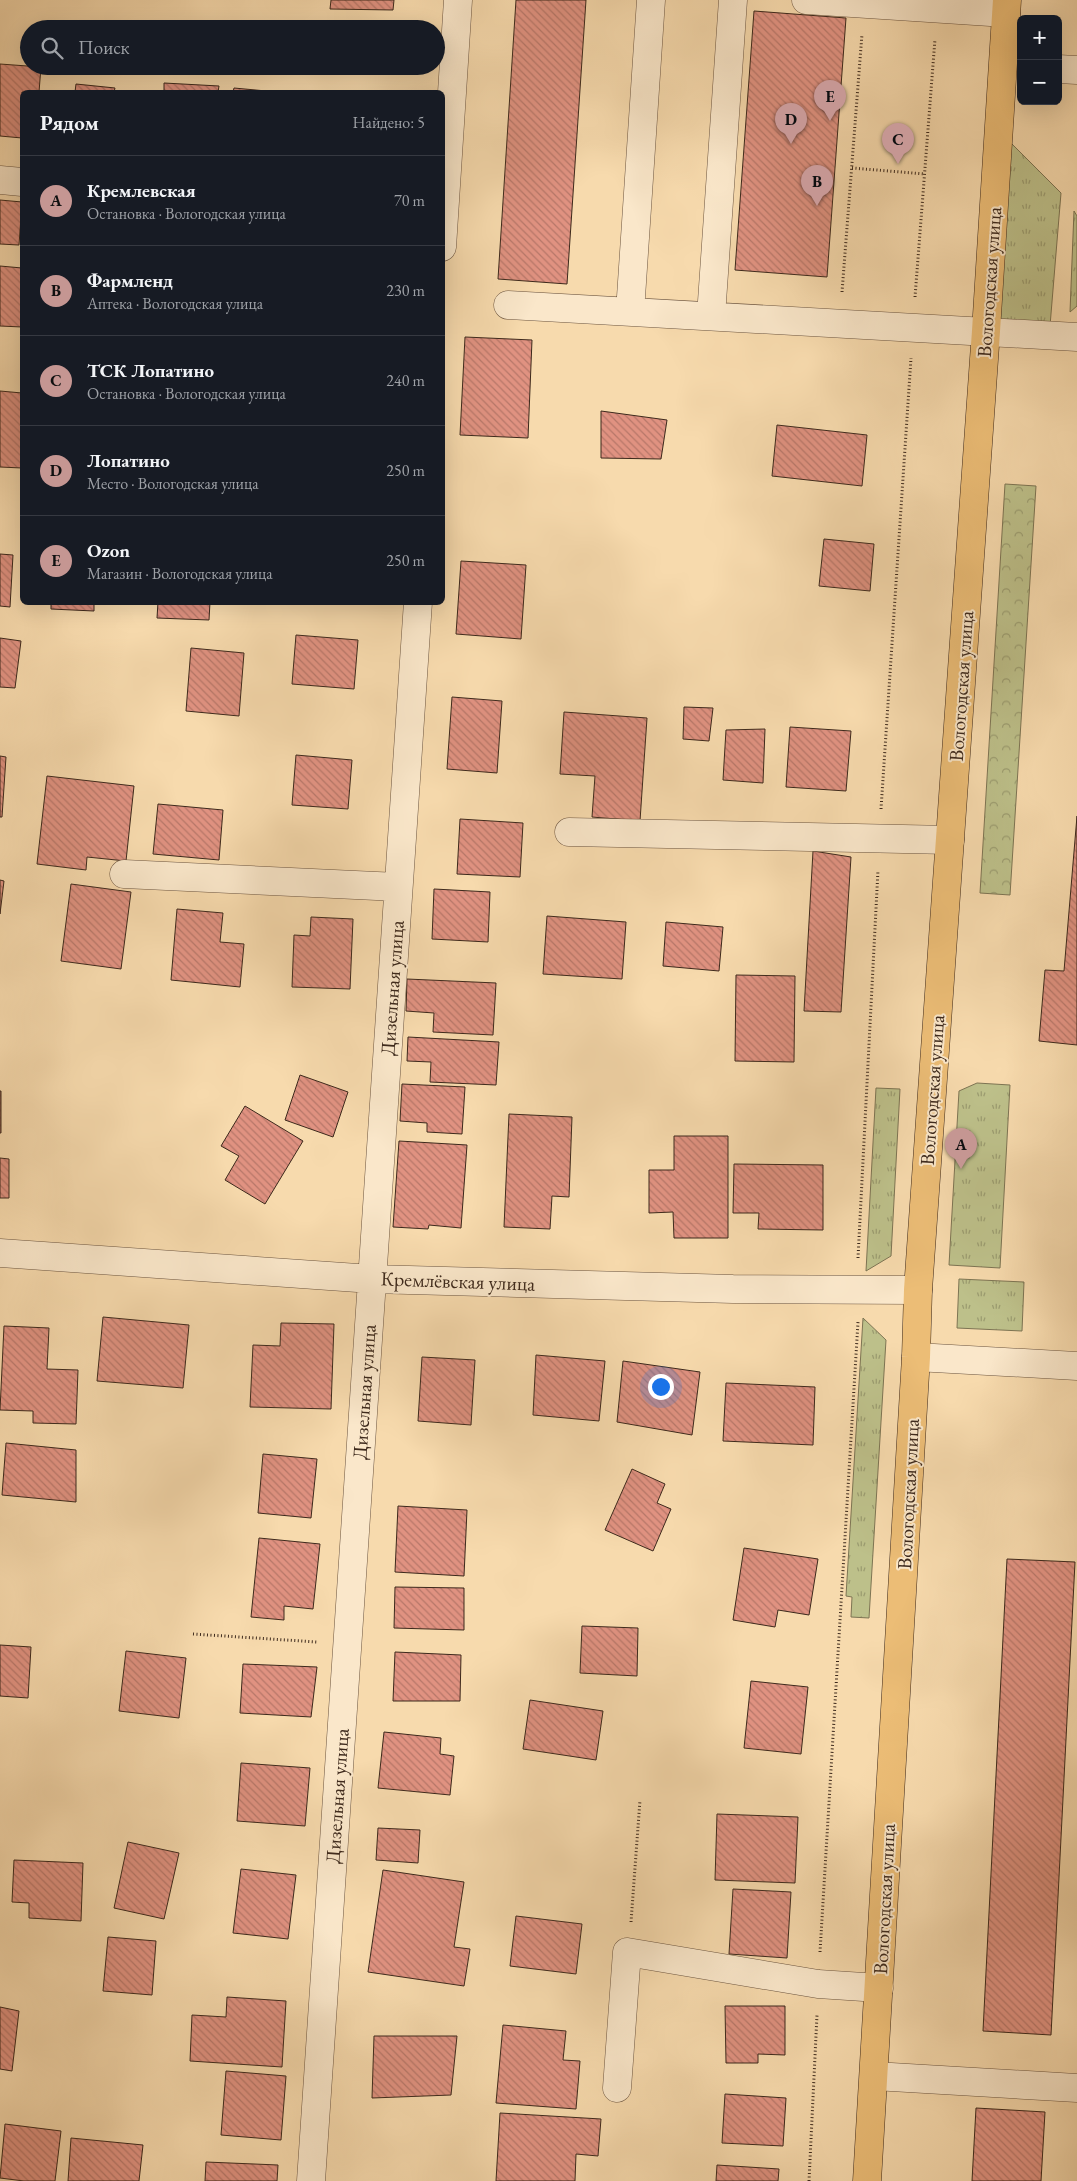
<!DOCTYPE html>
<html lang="ru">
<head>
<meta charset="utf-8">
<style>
	body { margin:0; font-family:"EB Garamond",serif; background:#20242c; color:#f1f3f6 }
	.controls { position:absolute; right:15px; top:15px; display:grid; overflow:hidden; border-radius:8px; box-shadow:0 5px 20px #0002 }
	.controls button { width:45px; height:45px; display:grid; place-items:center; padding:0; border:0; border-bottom:1px solid #363941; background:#171b24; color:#f1f3f6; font:25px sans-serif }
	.you { position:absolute; left:660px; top:1386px; width:18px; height:18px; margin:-12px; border:4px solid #fff; border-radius:50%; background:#1a73e8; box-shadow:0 0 0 8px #1a73e833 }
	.badge { display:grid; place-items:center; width:32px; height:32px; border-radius:50%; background:#c59692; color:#111; font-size:16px; font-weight:700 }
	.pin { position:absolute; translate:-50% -41px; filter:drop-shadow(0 1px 2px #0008) }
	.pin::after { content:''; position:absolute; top:26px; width:18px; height:15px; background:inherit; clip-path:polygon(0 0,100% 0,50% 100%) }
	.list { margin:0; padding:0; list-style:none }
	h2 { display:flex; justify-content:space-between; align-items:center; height:65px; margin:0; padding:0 20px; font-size:21px }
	h2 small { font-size:16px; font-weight:400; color:#9ea1a6 }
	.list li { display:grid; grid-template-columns:32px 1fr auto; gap:15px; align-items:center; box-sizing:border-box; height:90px; padding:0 20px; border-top:1px solid #363941 }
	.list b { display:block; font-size:19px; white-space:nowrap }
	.list p { margin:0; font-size:16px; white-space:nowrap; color:#9ea1a6 }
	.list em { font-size:16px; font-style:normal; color:#9ea1a6 }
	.icon { flex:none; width:28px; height:28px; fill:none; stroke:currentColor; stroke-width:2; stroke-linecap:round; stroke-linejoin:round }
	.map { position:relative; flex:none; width:1077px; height:2181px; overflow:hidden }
	.search { position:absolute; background:#171b24; box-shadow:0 5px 20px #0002; left:20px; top:20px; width:425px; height:55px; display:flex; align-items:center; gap:12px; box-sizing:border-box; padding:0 18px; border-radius:28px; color:#9ea1a6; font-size:19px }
	.panel { position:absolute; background:#171b24; box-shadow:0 5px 20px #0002; left:20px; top:90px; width:425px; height:515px; border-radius:8px }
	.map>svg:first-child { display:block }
	.grass { fill:url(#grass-tufts); stroke:#7d7453 }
	.forest { fill:url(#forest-crowns); stroke:#7d7453 }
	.building { fill:url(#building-back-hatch); stroke:#3d291c }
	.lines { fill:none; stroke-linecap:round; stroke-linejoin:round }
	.minor-casing { stroke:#6c5540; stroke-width:29 }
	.major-casing { stroke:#3d291c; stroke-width:29 }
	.path { stroke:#3d291c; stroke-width:3; stroke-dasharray:1 2.5; stroke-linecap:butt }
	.minor { stroke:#fae7ca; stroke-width:28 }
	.major { stroke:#ecbd76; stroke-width:28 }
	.labels { text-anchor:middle; stroke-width:4; stroke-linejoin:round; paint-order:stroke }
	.street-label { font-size:20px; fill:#3d291c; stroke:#fae7ca }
</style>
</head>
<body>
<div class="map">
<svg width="1077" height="2181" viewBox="0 0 1077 2181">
	<defs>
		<pattern id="grass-tufts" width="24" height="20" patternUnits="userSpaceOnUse" patternTransform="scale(1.25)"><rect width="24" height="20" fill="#bdc08a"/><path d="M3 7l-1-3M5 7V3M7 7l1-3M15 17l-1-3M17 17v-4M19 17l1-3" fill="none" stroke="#9b9c70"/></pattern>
		<pattern id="forest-crowns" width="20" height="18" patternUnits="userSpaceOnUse" patternTransform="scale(1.25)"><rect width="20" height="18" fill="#bdc08a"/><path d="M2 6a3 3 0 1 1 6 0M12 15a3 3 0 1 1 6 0" fill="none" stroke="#9b9c70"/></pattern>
		<pattern id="building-back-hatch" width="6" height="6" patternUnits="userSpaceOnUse" patternTransform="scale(1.25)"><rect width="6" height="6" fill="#e09281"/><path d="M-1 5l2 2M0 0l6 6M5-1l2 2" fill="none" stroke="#b77769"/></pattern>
	</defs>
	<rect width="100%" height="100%" fill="#f7daad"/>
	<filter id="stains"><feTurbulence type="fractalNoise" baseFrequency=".004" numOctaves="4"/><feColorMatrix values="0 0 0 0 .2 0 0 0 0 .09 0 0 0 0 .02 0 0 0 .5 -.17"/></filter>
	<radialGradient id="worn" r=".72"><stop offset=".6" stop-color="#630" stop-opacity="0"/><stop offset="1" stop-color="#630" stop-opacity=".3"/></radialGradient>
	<path class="grass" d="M1008,140L1061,193L1050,326L994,322Z
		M1074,211L1077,216V306L1070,312Z
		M977,1083L1010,1085L1000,1268L949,1265L959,1091Z
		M876,1088L900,1089L891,1256L866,1271Z
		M959,1279L1024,1282L1022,1331L957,1328Z
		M863,1318L886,1340L869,1618L851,1617L852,1597L846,1596Z"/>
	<path class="forest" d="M1005,484L1036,486L1010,895L980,893Z"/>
	<path class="building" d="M331,0H394L393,10L330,9Z
		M516,0H586L567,284L498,279Z
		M754,11L846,18L827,277L735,270Z
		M330,24L394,27L330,29Z
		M0,64L41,67L39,92H22V138L0,136Z
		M333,66H391L390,72Z
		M164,83L219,86L218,92H164Z
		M76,84L115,88L114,92H75Z
		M234,88L277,92H233Z
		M0,200L22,202L19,245L0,244Z
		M0,266L22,268V327L0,326Z
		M465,337L532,340L528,438L460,435Z
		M0,391L22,393V468L0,467Z
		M601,411L667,420L661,459L601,458Z
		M777,425L867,435L862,486L772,476Z
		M824,539L874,544L870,591L819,586Z
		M0,554L13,555L10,607L0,606Z
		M461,561L526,565L521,639L456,634Z
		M51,602H94V611L51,609Z
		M158,602H210L209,620L157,618Z
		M296,635L358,640L354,689L292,684Z
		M0,638L21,641L15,688L0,687Z
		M191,648L244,653L239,716L186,711Z
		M452,697L502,701L497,773L447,769Z
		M684,707L713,708L709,741L683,739Z
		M564,712L647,718L640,821L592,817L595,776L560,774Z
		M790,727L851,731L846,791L786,787Z
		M765,729L763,783L723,780L726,730Z
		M296,755L352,760L348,809L292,805Z
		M0,756L6,757L2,817H0Z
		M47,776L134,786L126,861L87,857L86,870L37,864Z
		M158,804L223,810L219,860L153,854Z
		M1077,816V1045L1039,1041L1045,970L1064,971Z
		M460,819L523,823L520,877L457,874Z
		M813,851L851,857L841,1012L804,1011Z
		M0,880L4,881L0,914Z
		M71,884L131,892L121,969L61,961Z
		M434,889L490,892L488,942L432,939Z
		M177,909L223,913L220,942L244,944L240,987L171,980Z
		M547,916L626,922L622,979L543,974Z
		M311,917L353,919L350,989L292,987L294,935L310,936Z
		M666,922L723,927L719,971L663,966Z
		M736,975L795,976L794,1062L735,1061Z
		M407,979L496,983L493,1035L433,1032L434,1013L406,1011Z
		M408,1037L499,1042L496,1085L430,1082L431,1062L407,1061Z
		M300,1075L348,1092L333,1137L285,1120Z
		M402,1084L465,1087L462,1134L427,1132V1123L400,1121Z
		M0,1091H1V1133H0Z
		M245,1106L303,1141L265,1204L225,1180L239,1156L221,1146Z
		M509,1114L572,1117L569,1197L552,1196L550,1229L504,1227Z
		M674,1136H728V1238H674L673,1212L649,1213V1170H674Z
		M399,1141L467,1145L461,1228L429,1225L428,1229L393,1227Z
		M0,1158L9,1159V1198H0Z
		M734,1164L823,1165V1230L758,1229L759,1213H733Z
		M103,1317L189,1325L183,1388L97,1381Z
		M281,1323L334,1324L331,1409L250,1407L253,1345L280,1346Z
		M4,1326L49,1328L47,1369L78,1370L76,1424L33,1423V1411L0,1410Z
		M536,1355L605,1361L599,1421L533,1415Z
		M422,1357L475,1360L471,1425L418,1421Z
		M623,1361L700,1372L692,1435L617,1422Z
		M726,1383L815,1387L813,1445L723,1441Z
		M6,1443L76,1450V1502L2,1495Z
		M263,1454L317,1459L311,1518L258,1513Z
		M632,1469L665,1484L657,1503L671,1509L653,1551L605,1530Z
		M398,1506L467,1510L464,1576L395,1572Z
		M259,1538L320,1544L313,1609L284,1606V1620L251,1617Z
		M744,1548L818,1559L809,1615L778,1610L775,1627L733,1620Z
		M1007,1559L1075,1562L1051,2035L983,2031Z
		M395,1587L464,1588V1630L394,1628Z
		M582,1626L638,1628L637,1676L580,1673Z
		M0,1645L31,1647L28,1698L0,1696Z
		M126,1651L186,1658L179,1718L119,1711Z
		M395,1652L461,1655L460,1701H393Z
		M243,1664L317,1667L311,1717L240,1713Z
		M751,1681L808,1687L801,1754L744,1748Z
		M530,1700L603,1711L596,1760L523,1749Z
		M384,1732L441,1738L440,1754L454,1756L450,1795L378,1788Z
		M241,1763L310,1768L305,1826L237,1821Z
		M717,1814L798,1817L795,1883L715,1880Z
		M378,1828L420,1830L418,1863L376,1860Z
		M128,1842L179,1853L164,1919L114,1908Z
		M14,1860L83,1863L81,1921L29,1918V1903L12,1902Z
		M241,1869L296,1875L288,1939L233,1933Z
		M383,1870L464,1882L454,1947L470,1949L464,1986L368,1972Z
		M733,1889L791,1892L787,1958L729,1954Z
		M516,1916L582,1924L576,1974L510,1966Z
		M108,1937L156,1941L152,1995L103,1991Z
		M227,1997L286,2001L282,2067L190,2061L192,2015L226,2017Z
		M725,2006H785V2055L758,2054V2063H726Z
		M0,2007L19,2011L12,2071L0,2069Z
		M503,2025L566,2031L563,2060L580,2061L576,2109L496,2103Z
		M374,2036H457L451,2095L372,2098Z
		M226,2071L286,2076L281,2140L221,2135Z
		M725,2094L786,2098L783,2146L722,2143Z
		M976,2108L1045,2112L1041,2181H972Z
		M500,2113L601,2119L598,2156L576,2154L575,2181H496Z
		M5,2124L61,2131L55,2181H24L0,2178Z
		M71,2138L143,2145L139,2181H68Z
		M206,2162L278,2165L277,2181H205Z
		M717,2165L779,2169L778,2181H716Z"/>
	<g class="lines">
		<g class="minor-casing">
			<path id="minor" d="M806,0L1006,13
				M1058,69L1077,70
				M0,180L22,182
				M442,247L458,0
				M508,305L1077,337
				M630,312L651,0
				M711,316L733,0
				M569,832L950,840
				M124,874L398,887
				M0,1253L372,1279L733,1289L918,1290
				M916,1357L1077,1366
				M874,2076L1077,2088
				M617,2088L627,1952L818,1984L879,1988
				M311,2181L418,602"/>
		</g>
		<g class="major-casing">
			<path id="major" d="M867,2181L916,1357L918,1290L986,331L1007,0"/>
		</g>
		<path class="path" d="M852,168L925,174
			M842,292L862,34
			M915,297L935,39
			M881,809L911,358
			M858,1258L878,870
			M193,1634L317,1642
			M631,1922L640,1800
			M820,1952L858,1322
			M809,2181L817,2015"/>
		<use href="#minor" class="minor"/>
		<use href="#major" class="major"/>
	</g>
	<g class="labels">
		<g class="street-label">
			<text transform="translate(989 282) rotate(-86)" y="7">Вологодская улица</text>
			<text transform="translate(961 686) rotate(-86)" y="7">Вологодская улица</text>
			<text transform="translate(392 988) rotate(-86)" y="7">Дизельная улица</text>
			<text transform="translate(932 1090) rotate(-86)" y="7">Вологодская улица</text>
			<text transform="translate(458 1281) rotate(2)" y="7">Кремлёвская улица</text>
			<text transform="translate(364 1392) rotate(-86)" y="7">Дизельная улица</text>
			<text transform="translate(908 1494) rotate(-87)" y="7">Вологодская улица</text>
			<text transform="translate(337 1796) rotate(-86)" y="7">Дизельная улица</text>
			<text transform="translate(884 1899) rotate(-87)" y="7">Вологодская улица</text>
		</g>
	</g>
	<rect width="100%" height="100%" filter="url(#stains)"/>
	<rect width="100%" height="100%" fill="url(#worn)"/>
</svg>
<div class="controls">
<button>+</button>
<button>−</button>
</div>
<div class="you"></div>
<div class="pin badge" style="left:961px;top:1169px">A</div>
<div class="pin badge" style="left:817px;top:206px">B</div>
<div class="pin badge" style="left:898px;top:164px">C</div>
<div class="pin badge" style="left:791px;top:144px">D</div>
<div class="pin badge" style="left:830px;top:121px">E</div>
<div class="search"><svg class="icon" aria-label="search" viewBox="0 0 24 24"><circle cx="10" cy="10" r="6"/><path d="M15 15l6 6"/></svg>Поиск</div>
<section class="panel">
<h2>Рядом<small>Найдено: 5</small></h2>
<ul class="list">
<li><span class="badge">A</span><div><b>Кремлевская</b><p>Остановка · Вологодская улица</p></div><em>70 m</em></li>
<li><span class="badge">B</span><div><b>Фармленд</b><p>Аптека · Вологодская улица</p></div><em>230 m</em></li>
<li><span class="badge">C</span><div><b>ТСК Лопатино</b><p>Остановка · Вологодская улица</p></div><em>240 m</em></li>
<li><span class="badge">D</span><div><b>Лопатино</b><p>Место · Вологодская улица</p></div><em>250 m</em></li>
<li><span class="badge">E</span><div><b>Ozon</b><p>Магазин · Вологодская улица</p></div><em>250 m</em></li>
</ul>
</section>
</div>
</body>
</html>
